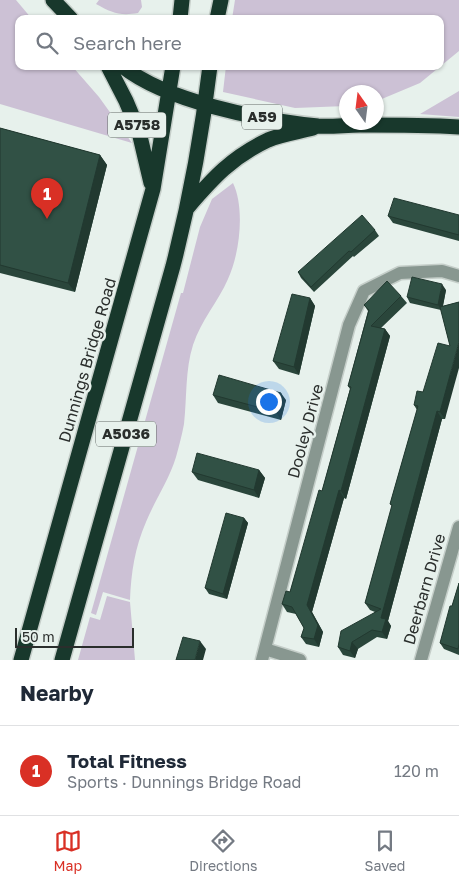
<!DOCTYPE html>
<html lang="en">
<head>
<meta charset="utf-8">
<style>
	body { margin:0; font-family:"Golos Text",sans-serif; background:#f2f2f3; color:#1f2937 }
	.compass { position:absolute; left:339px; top:85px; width:45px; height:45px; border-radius:50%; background:#fff; box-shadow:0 1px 4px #0004; rotate:346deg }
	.scale { position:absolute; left:15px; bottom:12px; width:119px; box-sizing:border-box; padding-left:5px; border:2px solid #2a2e2c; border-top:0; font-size:14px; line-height:18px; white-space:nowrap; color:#2a2e2c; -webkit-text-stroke:4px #e7f1ec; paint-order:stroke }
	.you { position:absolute; left:268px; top:401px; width:18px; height:18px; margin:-12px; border:4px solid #fff; border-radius:50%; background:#1a73e8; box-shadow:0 0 0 8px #1a73e833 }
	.badge { display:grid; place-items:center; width:32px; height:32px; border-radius:50%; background:#d93025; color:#fff; font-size:16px; font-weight:700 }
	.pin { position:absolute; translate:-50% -41px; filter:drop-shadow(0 1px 2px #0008) }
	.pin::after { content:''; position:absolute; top:26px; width:18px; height:15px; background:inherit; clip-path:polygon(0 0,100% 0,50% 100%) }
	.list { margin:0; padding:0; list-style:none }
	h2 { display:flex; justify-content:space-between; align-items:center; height:65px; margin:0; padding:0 20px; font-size:21px }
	h2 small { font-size:16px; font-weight:400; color:#747a83 }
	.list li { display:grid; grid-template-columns:32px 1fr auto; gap:15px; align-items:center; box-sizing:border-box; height:90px; padding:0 20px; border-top:1px solid #e0e1e3 }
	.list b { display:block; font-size:19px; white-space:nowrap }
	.list p { margin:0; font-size:16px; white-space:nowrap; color:#747a83 }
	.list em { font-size:16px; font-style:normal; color:#747a83 }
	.icon { flex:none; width:28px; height:28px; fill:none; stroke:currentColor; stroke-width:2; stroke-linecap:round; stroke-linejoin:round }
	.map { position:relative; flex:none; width:459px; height:660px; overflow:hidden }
	.search { position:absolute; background:#fff; box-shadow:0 1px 4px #0004; left:15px; right:15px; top:15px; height:55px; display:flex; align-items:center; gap:12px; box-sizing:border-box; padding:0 18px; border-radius:10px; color:#747a83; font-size:19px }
	.sheet { height:155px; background:#fff }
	nav { display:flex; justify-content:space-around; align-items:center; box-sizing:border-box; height:70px; border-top:1px solid #e0e1e3; background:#fff; font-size:14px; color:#747a83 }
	nav a { display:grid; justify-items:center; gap:2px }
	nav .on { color:#d93025 }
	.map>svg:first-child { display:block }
	.green { fill:#ccc1d5 }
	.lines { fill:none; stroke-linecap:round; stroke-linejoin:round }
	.street-casing { stroke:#c5cec9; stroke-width:15 }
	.highway-casing { stroke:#c5cec9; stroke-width:18 }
	.street { stroke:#889790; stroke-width:12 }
	.highway { stroke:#18382c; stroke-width:15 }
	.wall { fill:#2a463b }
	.shaded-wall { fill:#223930 }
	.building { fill:#315145; stroke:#223930 }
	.labels { text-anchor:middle; stroke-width:5; stroke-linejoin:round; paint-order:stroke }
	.shield { fill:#e7f1ec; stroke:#636866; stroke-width:1 }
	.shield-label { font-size:15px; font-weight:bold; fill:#2a2e2c }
	.street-label { font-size:16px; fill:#2a2e2c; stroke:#e7f1ec }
</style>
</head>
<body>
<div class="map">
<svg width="459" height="660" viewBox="0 0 459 660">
	<rect width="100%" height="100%" fill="#e7f1ec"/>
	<path class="green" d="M0,0H16L32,19H19V66H72L99,97L132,143L0,104Z
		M99,0H141L142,7L138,13C120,16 112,13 96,4Z
		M235,0H459V51L420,83L377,101L376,92H346V106L295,108L223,92L226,66H440V19H232Z
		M459,91V117L420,114Z
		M233,183C245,208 240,253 228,279C218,302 201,320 193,345C185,370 187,398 184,424C182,435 179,446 176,457C169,480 155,500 146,522C135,547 131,573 130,600L103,592L96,615L91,613L181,293H183L200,227L212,199Z
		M107,596L130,602L135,660H78L90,617L100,620Z"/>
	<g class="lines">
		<g class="street-casing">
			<path id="street" d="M265,649L300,660
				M262,660L349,325L364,291L400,273L442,271L459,276
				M421,660L459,527"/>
		</g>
		<g class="highway-casing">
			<path id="highway" d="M53,0L71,19
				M180,19L182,0
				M217,19L221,0
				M108,66L126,101L139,132L151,183
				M122,66C167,102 261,120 318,126C331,127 346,125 360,125C393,125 426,125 459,127
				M188,207C213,178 232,157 268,140C282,134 298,132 313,128
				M21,660L153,189L173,66
				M62,660L173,266C190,200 202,134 210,66"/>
		</g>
		<use href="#street" class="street"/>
		<use href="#highway" class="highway"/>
	</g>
	<path class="wall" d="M0,128L100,155L107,165L75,292L0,273Z
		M459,215V241L393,223L388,216Z
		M375,230L379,236L354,257L353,256L314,292L301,278L298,272Z
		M446,290L443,306L459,302L445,419H442L388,621L391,626L387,639L377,637L358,649L355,658L343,655L338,647L375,612L370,610L365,603L392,506L390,504L417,410L414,405L423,392L450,346L441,310L410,303L407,297Z
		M401,296L407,303L381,328L385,329L390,336L346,499L344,498L312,612L323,632L319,647L306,644L301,637L304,628L296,614L287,612L282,604L290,592L322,491L350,389L348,386L368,311L364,305Z
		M310,298L315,306L299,375L279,369L273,361Z
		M213,395L286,400L281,420L218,403Z
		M259,470L265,478L259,498L198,480L192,472Z
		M244,518L248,523L227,599L209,594L205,588Z
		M459,583V655L444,649L440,643L452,606Z"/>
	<path class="shaded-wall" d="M100,155L107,165L75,292L68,283Z
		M442,284L446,290L442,310L438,305Z
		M310,298L315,306L299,375L294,367Z
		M385,329L390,336L346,499L341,491Z
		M459,342V368L445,419L440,412Z
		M281,393L286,400L281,420L276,412Z
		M437,411L442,419L388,621L391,626L387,639L382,632L381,618Z
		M259,470L265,478L259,498L254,490Z
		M339,490L344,498L312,612L323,632L319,647L314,639L307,605Z
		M244,518L248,523L227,599L223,594Z
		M200,641L206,649L203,660H195Z
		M352,642L358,649L355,658L350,651Z"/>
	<path class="building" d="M0,128L100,155L68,283L0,265Z
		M394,198L459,215V235L388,216Z
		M362,215L375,230L351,252L349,251L311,287L298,272Z
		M412,277L442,284L438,305L407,297Z
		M387,281L401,296L371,326L385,329L341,491L339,490L307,605L318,625L314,639L301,637L304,628L292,607L282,604L286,591L290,592L319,490L322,491L351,387L348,386L369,310L364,305Z
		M292,294L310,298L294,367L273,361Z
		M459,302V342L440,412L437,411L381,618L386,619L382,632L372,630L352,642L350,651L338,647L341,631L381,609L365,603L392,505L390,504L418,406L414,405L417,391L423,392L438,343L450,346L440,307Z
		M219,375L281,393L276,412L213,395Z
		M197,453L259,470L254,490L192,472Z
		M226,513L244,518L223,594L205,588Z
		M459,583V644L458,649L440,643L450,606H452Z
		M183,637L200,641L195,660H176Z"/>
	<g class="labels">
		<g class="shield">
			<rect x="242" y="104.5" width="40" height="25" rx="4"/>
			<rect x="108" y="112.5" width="58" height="25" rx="4"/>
			<rect x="96" y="421.5" width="60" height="25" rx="4"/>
		</g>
		<g class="shield-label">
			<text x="262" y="122">A59</text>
			<text x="137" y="130">A5758</text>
			<text x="126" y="439">A5036</text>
		</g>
		<g class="street-label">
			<text transform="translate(87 360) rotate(-74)" y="6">Dunnings Bridge Road</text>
			<text transform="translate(305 431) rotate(-75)" y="6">Dooley Drive</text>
			<text transform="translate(424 589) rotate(-74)" y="6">Deerbarn Drive</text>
		</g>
	</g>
</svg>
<svg class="compass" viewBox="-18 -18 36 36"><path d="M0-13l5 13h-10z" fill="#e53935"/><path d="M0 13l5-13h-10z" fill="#747a83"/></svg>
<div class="scale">50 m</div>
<div class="you"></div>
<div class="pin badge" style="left:47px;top:219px">1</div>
<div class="search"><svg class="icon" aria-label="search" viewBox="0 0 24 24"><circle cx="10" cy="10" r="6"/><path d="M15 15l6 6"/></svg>Search here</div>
</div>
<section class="sheet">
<h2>Nearby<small></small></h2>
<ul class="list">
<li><span class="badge">1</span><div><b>Total Fitness</b><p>Sports · Dunnings Bridge Road</p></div><em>120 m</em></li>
</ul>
</section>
<nav>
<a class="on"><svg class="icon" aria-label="map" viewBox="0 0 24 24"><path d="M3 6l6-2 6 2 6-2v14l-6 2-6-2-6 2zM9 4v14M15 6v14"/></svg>Map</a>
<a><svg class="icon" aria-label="directions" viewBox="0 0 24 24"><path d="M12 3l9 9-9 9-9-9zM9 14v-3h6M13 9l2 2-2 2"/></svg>Directions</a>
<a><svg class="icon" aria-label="saved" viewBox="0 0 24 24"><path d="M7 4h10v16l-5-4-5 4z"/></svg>Saved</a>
</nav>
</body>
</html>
